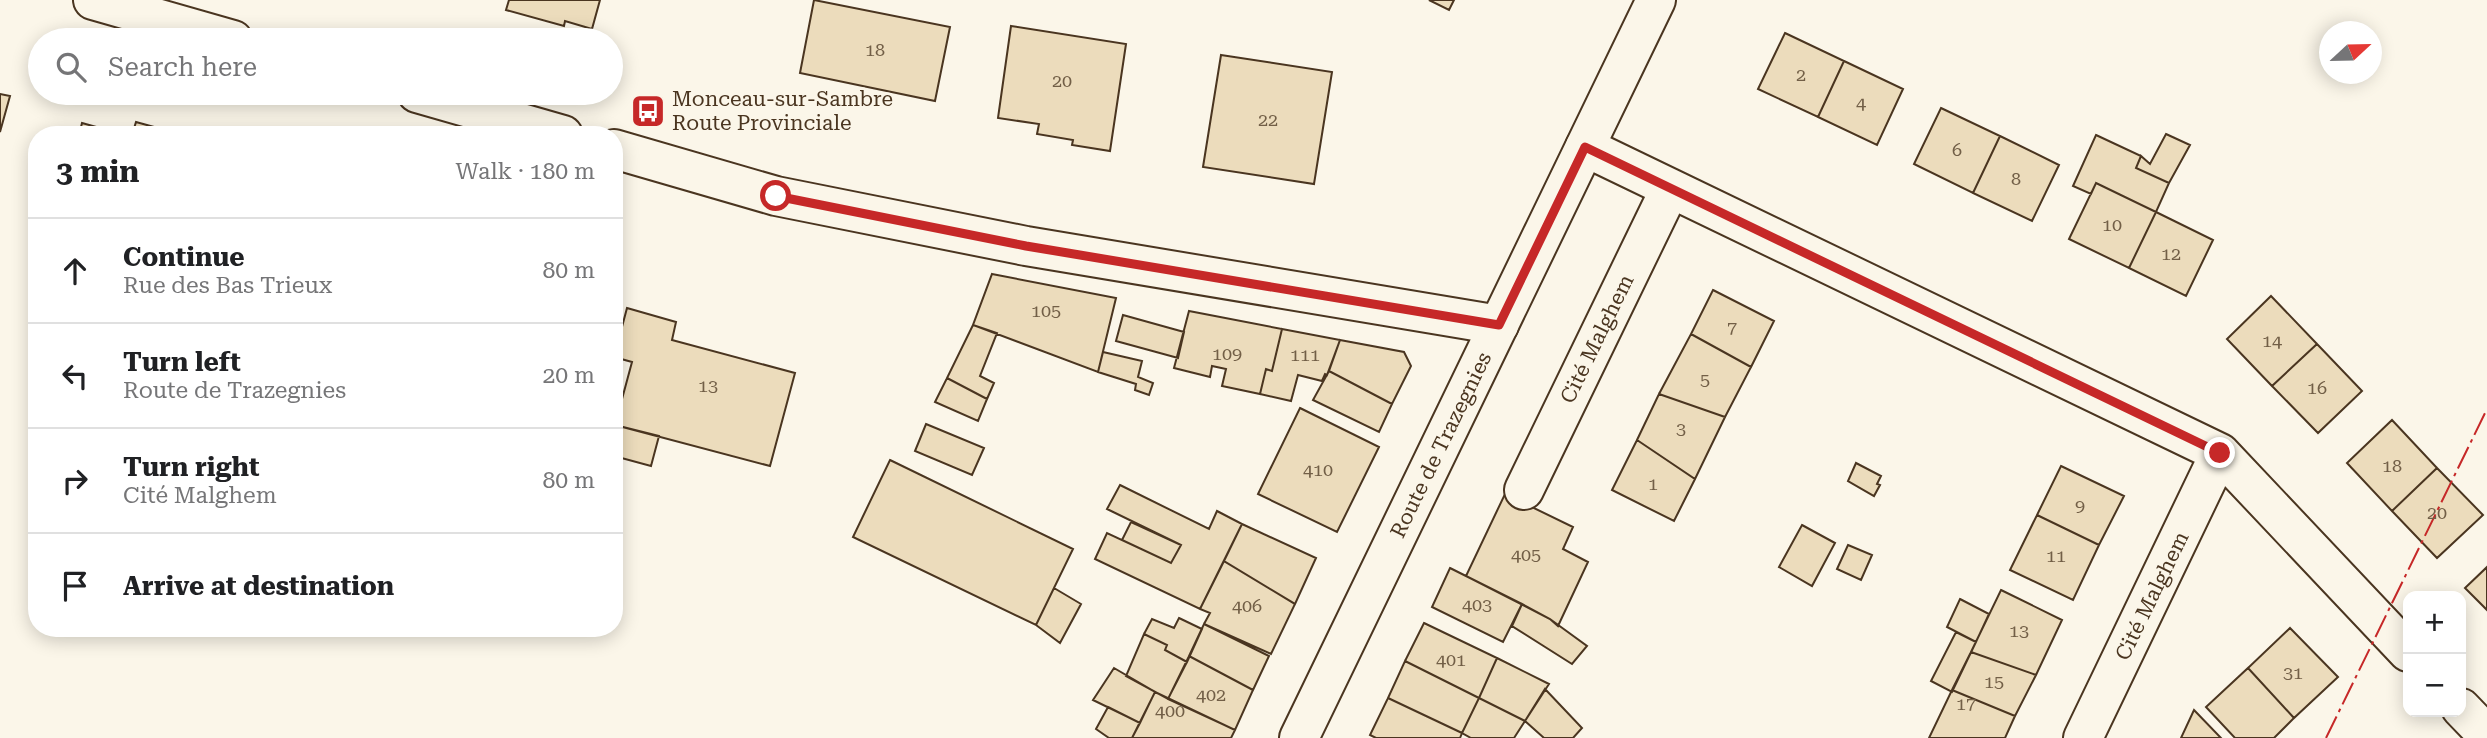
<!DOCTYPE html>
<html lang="en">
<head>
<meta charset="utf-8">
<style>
	body { margin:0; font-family:"Roboto Serif",serif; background:#f6f6f6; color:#202124 }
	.controls { position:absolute; right:21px; bottom:21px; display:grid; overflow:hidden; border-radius:14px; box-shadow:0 4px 18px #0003 }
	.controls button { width:63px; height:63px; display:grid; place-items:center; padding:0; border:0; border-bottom:2px solid #e0e0e0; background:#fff; color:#202124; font:35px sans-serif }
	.compass { position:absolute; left:2319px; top:21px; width:63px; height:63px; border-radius:50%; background:#fff; box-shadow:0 4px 18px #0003; rotate:68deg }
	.stop { position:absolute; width:21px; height:21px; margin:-16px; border:5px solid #c62828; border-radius:50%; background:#fff }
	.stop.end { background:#c62828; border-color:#fff; box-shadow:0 2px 7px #0008 }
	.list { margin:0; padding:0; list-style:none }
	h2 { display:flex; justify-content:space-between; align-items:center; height:91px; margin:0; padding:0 28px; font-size:30px }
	h2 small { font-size:23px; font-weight:400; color:#757577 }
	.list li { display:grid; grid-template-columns:46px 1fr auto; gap:21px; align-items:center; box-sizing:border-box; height:105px; padding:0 28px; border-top:2px solid #e0e0e0 }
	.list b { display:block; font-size:26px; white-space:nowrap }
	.list p { margin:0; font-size:23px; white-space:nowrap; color:#757577 }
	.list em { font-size:23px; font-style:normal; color:#757577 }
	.icon { flex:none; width:38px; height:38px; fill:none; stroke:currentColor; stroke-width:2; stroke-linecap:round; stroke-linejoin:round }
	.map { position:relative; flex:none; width:2487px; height:738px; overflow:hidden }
	.search { position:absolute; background:#fff; box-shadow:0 4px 18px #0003; left:28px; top:28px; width:595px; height:77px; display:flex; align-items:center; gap:18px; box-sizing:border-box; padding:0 24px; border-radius:38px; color:#757577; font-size:26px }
	.panel { position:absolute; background:#fff; box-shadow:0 4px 18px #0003; left:28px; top:126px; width:595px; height:511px; border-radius:28px }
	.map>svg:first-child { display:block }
	.building { fill:#ecdcbc; stroke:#4a3520; stroke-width:2 }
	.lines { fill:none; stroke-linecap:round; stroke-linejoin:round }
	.minor-casing { stroke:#4a3520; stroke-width:42 }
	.secondary-casing { stroke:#4a3520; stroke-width:42 }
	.minor { stroke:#fbf6e9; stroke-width:38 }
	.secondary { stroke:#fbf6e9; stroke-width:38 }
	.power { stroke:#c62828; stroke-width:2; stroke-dasharray:24 5 3.5 5; stroke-linecap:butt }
	.route { stroke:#c62828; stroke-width:9 }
	.labels { text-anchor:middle; stroke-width:5; stroke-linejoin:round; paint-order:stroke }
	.number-label { font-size:18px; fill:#725f47 }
	.poi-label { font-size:21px; fill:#4a3520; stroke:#fbf6e9; text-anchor:start }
	.street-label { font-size:21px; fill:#4a3520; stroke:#fbf6e9 }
</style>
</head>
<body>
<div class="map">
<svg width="2487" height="738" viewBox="0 0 2487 738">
	<rect width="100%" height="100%" fill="#fbf6e9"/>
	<path class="building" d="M509,0H600L592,29L565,21L564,26L506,10Z
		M814,0L950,27L935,101L800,73Z
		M1429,0H1454L1449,10Z
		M1011,26L1126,44L1110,151L1072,145L1073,140L1037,134L1039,124L998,118Z
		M1785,33L1844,61L1818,117L1758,89Z
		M1221,55L1332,72L1314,184L1203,167Z
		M1844,61L1903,89L1877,145L1818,117Z
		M0,94L10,96L0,132Z
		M1941,108L2000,136L1973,193L1914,164Z
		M136,122L165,130L164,135H132Z
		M82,123L125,135H79Z
		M2166,134L2190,145L2169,183L2136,168L2141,156L2150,164Z
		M2096,135L2141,156L2136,168L2169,183L2156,212L2096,183L2091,194L2073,186Z
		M2000,136L2059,165L2032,221L1973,193Z
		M2096,183L2156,212L2129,268L2069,239Z
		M2156,212L2213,240L2186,296L2129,268Z
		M992,274L1116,298L1098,372L973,325Z
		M1713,290L1774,321L1751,367L1691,334Z
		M2271,296L2317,344L2272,386L2227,339Z
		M627,308L676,322L672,340L795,373L770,466L615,425L632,362L614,357Z
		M1189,311L1282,329L1272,371L1266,369L1260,394L1222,386L1226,369L1212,366L1210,377L1174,368Z
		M1123,315L1184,332L1178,358L1116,341Z
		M973,325L997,333L980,376L994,383L987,399L947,378Z
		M1282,329L1340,340L1327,375L1325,374L1322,381L1298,375L1291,401L1260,394L1266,369L1272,371Z
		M1691,334L1751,367L1725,417L1659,394Z
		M1340,340L1404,352L1411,366L1392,404L1329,371Z
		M2317,344L2362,391L2318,433L2272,386Z
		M1103,352L1142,361L1138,377L1153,383L1149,395L1135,390L1136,384L1098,372Z
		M1329,371L1392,404L1379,432L1313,400Z
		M947,378L987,399L978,421L935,402Z
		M1659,394L1725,417L1695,479L1637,440Z
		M614,398L621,400L615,425L659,436L651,466L614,456Z
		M1300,408L1379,447L1337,532L1258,494Z
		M2392,420L2437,468L2392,511L2347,463Z
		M926,424L984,448L972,475L915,451Z
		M1637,440L1695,479L1674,521L1612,490Z
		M890,460L1073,549L1036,625L853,537Z
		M1856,463L1881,476L1877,484L1880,485L1874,496L1848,481Z
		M2061,466L2124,496L2099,545L2037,515Z
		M2437,468L2483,515L2437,558L2392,511Z
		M1120,485L1209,529L1217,511L1242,524L1200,609L1095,559L1107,533L1171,563L1181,545L1107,509Z
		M1505,494L1573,527L1563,549L1588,562L1558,626L1550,619L1466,576Z
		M2037,515L2099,545L2073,600L2010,570Z
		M1131,522L1181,545L1171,563L1122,540Z
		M1242,524L1316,558L1295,604L1224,561Z
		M1802,525L1835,543L1812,586L1779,567Z
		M1848,545L1872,555L1861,580L1837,569Z
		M1224,561L1295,604L1271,654L1204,624L1210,613L1200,609Z
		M2487,567V610L2465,588Z
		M1450,568L1522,604L1503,642L1432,607Z
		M1054,588L1081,604L1060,643L1036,625Z
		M2001,590L2062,620L2036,675L1971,652Z
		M1960,599L1989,614L1976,642L1947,627Z
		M1522,604L1550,619L1587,646L1572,664L1512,626Z
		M1179,618L1202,629L1187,662L1165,650L1167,645L1144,634L1152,619L1174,628Z
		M1424,623L1497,658L1479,698L1405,661Z
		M1204,624L1269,656L1253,690L1189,656Z
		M2290,628L2338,677L2294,718L2248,668Z
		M1956,632L1976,642L1952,692L1931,681Z
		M1144,634L1167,645L1165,650L1187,662L1168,699L1126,676Z
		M1971,652L2036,675L2015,716L1952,690Z
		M1189,656L1253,690L1235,730L1168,699Z
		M1497,658L1549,684L1525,721L1479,698Z
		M1405,661L1479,698L1462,733L1388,698Z
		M1114,668L1155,692L1140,723L1093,700Z
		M2248,668L2294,718L2274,738H2235L2206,707Z
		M1545,689L1582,728L1573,738H1544L1525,721Z
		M1952,690L2015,716L2005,738H1929Z
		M1155,692L1235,730L1231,738H1132Z
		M1388,698L1462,733L1460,738H1376L1370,735Z
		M1479,698L1525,721L1514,738H1471L1462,733Z
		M1108,707L1140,723L1132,738H1109L1096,729Z
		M2194,710L2221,738H2181Z"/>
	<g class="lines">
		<g class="minor-casing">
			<path id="minor" d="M93,0L233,40
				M417,93L563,135
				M1585,147L2220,453L2408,652
				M614,149L776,196L1026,246L1499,325
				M1524,490L1670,189
				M2461,708L2487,735
				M2083,738L2220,453"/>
		</g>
		<g class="secondary-casing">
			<path id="secondary" d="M1299,738L1656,0"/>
		</g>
		<use href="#minor" class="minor"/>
		<use href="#secondary" class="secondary"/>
		<path class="power" d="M2326,738L2487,409"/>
	</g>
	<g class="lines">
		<path class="route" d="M776,196L1026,246L1499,325L1585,147L2220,453"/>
	</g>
	<defs>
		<g id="bus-square" transform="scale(1.75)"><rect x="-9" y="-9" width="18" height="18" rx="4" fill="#c62828" stroke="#fbf6e9"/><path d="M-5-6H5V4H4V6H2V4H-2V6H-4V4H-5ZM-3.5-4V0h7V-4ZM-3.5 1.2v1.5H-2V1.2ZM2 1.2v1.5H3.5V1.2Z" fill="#fff"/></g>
	</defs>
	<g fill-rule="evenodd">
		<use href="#bus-square" x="648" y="111"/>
	</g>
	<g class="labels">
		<g class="number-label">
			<text x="875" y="56">18</text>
			<text x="1801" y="81">2</text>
			<text x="1062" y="87">20</text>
			<text x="1861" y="109">4</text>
			<text x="1268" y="126">22</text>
			<text x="1957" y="156">6</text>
			<text x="2016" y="185">8</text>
			<text x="2112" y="231">10</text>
			<text x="2171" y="260">12</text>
			<text x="1046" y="317">105</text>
			<text x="1732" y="334">7</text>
			<text x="2272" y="347">14</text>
			<text x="1227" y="360">109</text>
			<text x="1305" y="361">111</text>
			<text x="1705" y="386">5</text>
			<text x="708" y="392">13</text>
			<text x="2317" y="394">16</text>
			<text x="1681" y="435">3</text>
			<text x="2392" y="472">18</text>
			<text x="1318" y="476">410</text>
			<text x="1653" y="490">1</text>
			<text x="2080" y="512">9</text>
			<text x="2437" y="519">20</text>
			<text x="1526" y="561">405</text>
			<text x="2056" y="562">11</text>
			<text x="1477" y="611">403</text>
			<text x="1247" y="612">406</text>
			<text x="2019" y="637">13</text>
			<text x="1451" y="666">401</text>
			<text x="2293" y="679">31</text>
			<text x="1994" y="688">15</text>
			<text x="1211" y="701">402</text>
			<text x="1966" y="710">17</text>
			<text x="1170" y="717">400</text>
		</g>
		<g class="poi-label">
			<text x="672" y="106">Monceau-sur-Sambre<tspan x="672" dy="24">Route Provinciale</tspan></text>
		</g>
		<g class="street-label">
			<text transform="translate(1597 339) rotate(-64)" y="7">Cité Malghem</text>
			<text transform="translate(1441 445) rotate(-64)" y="7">Route de Trazegnies</text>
			<text transform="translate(2152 596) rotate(-64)" y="7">Cité Malghem</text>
		</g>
	</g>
</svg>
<div class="controls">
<button>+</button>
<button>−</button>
</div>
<svg class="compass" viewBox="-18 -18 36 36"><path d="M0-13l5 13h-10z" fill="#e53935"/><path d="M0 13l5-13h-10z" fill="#757577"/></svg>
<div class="stop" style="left:776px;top:196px"></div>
<div class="stop end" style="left:2220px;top:453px"></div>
<div class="search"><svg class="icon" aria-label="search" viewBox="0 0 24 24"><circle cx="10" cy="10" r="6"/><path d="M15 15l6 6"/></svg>Search here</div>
<section class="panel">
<h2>3 min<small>Walk · 180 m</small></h2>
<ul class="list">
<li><svg class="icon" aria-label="ahead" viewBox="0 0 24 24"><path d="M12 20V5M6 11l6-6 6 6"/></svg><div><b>Continue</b><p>Rue des Bas Trieux</p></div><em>80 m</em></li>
<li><svg class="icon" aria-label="left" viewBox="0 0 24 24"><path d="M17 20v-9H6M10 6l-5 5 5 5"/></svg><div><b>Turn left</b><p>Route de Trazegnies</p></div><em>20 m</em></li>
<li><svg class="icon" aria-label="right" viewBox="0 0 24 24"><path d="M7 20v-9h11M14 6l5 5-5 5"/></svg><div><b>Turn right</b><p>Cité Malghem</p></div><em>80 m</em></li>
<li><svg class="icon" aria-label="arrive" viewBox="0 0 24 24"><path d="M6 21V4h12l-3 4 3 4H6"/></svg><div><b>Arrive at destination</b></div></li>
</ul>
</section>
</div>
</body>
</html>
